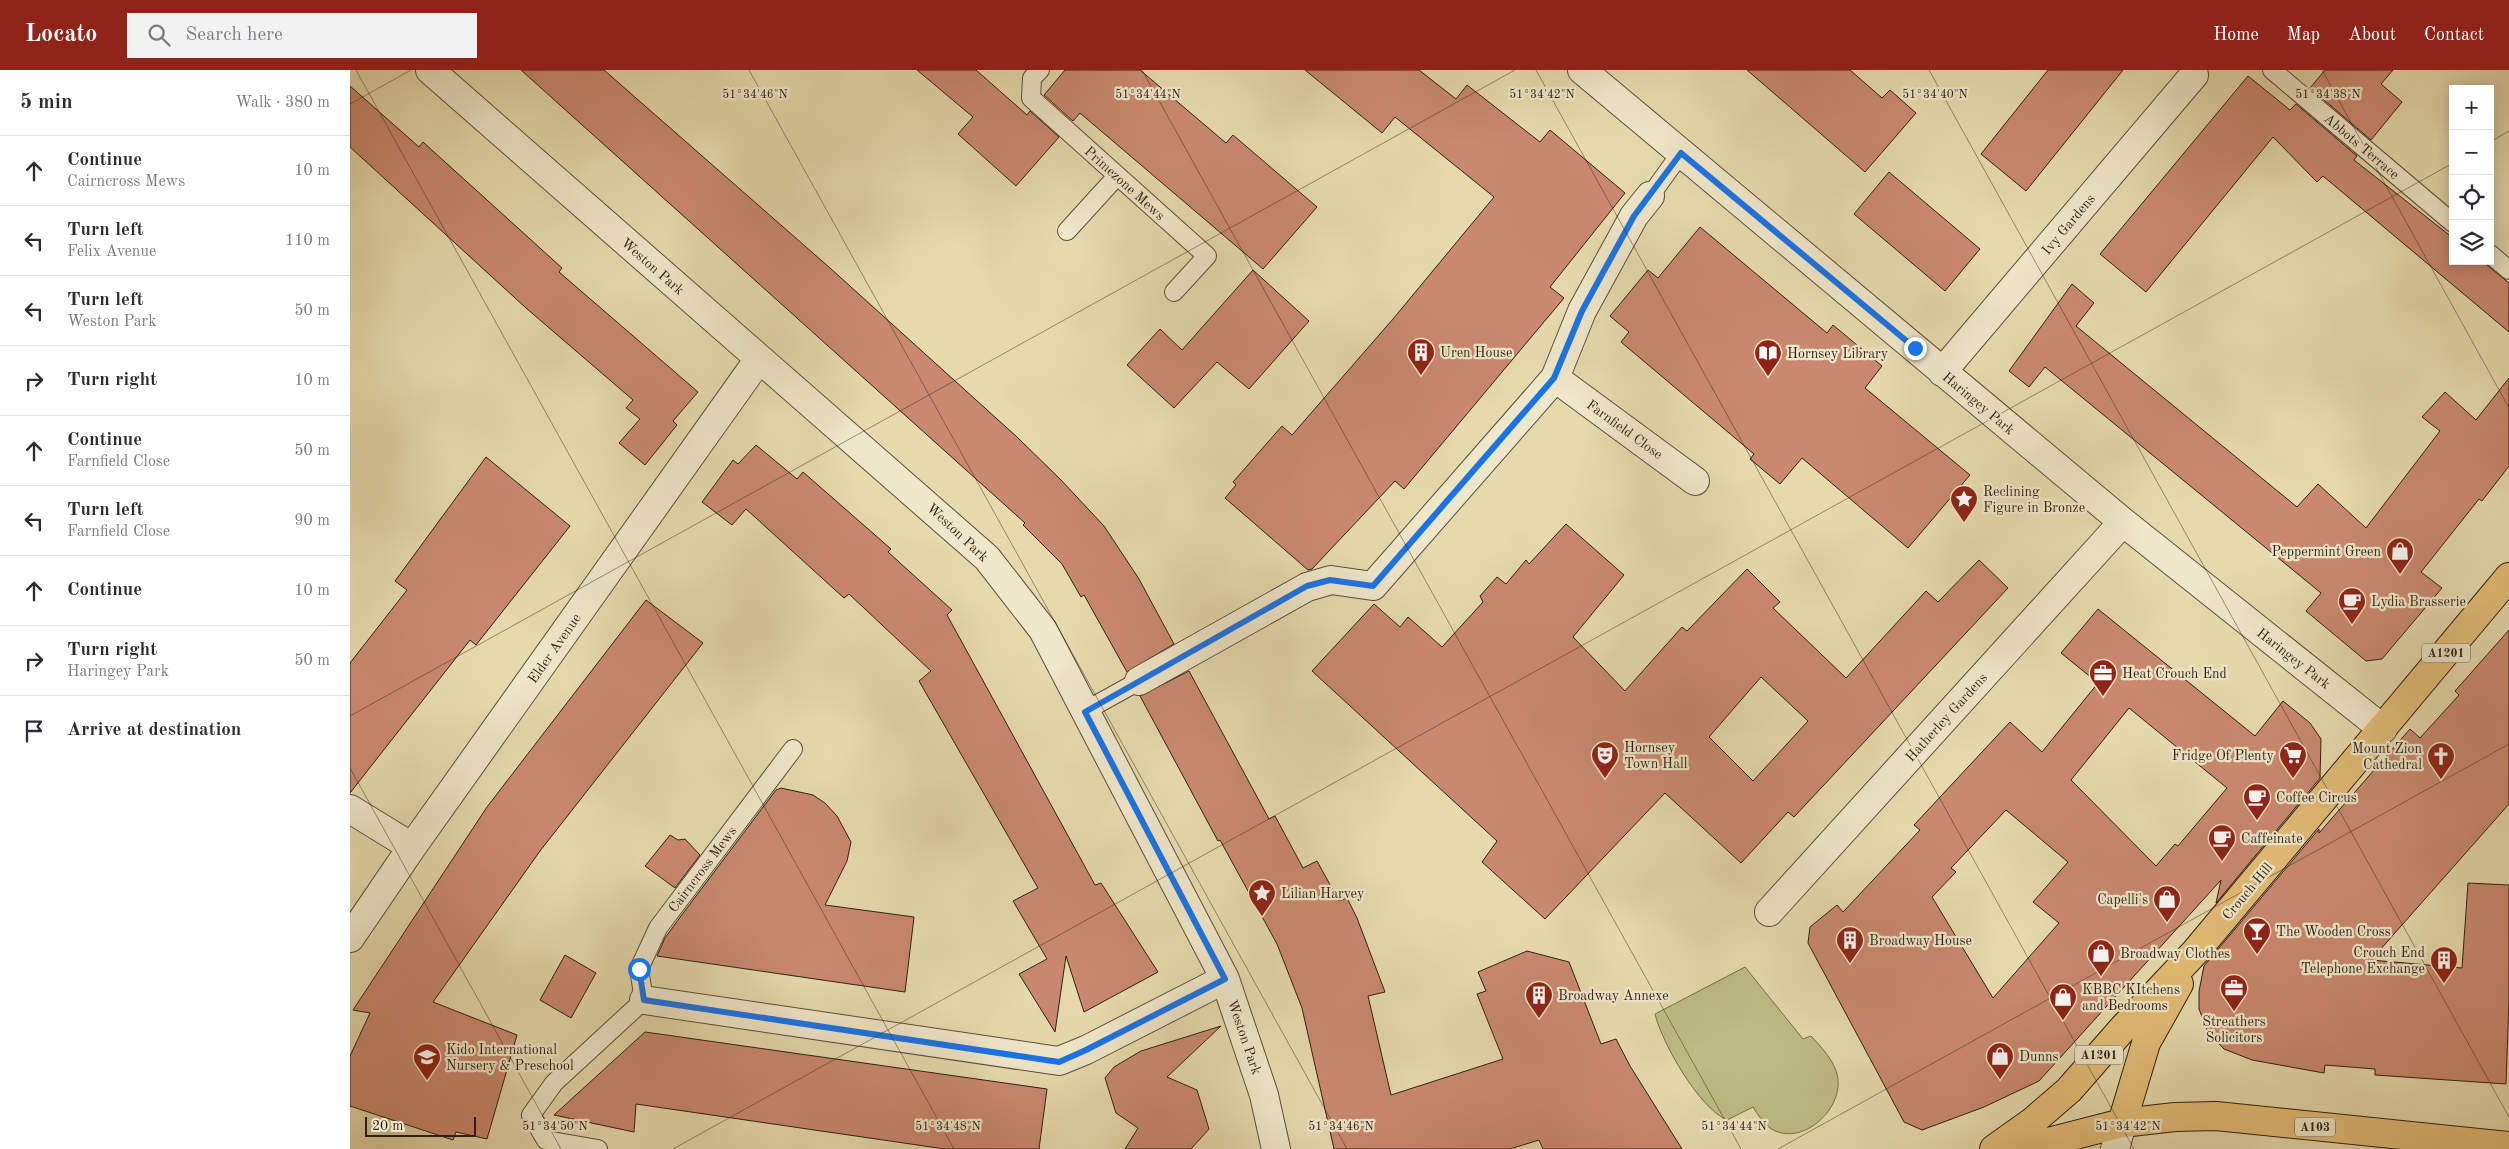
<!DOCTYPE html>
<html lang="en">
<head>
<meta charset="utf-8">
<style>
	body { margin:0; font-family:"Old Standard TT",serif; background:#f2f2f3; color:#2b2b33 }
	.controls { position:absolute; right:15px; top:15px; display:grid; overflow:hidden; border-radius:0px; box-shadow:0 2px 12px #0003 }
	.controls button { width:45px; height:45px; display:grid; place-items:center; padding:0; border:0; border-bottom:1px solid #e1e1e2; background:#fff; color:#2b2b33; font:25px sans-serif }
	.scale { position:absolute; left:15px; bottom:12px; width:111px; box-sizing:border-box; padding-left:5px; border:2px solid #301f15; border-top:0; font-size:14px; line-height:18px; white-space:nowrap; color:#301f15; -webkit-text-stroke:4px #efe7c9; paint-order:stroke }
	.stop { position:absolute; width:15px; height:15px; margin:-11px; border:4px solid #1a73e8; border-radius:50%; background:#fff }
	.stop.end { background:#1a73e8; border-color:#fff; box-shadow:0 1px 5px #0008 }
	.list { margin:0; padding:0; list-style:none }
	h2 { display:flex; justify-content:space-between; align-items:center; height:65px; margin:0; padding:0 20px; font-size:21px }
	h2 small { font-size:16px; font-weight:400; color:#7c7c81 }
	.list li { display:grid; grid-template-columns:32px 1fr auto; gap:15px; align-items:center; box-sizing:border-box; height:70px; padding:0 20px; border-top:1px solid #e1e1e2 }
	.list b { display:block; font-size:19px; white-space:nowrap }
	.list p { margin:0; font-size:16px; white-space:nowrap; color:#7c7c81 }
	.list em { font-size:16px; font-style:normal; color:#7c7c81 }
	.icon { flex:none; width:28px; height:28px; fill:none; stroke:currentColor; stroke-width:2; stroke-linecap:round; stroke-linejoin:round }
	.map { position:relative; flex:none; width:2159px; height:1079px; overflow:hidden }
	header { display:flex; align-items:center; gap:30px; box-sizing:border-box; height:70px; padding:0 25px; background:#8f2418; color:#fff }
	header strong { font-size:24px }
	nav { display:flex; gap:28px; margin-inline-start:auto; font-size:18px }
	.search { width:350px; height:45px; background:#f2f2f3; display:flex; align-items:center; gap:12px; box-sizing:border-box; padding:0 18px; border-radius:0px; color:#7c7c81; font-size:19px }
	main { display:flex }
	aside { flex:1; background:#fff }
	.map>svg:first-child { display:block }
	.green { fill:#bdbd84; stroke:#766e4c }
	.building { fill:#ca896f; stroke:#301f15; fill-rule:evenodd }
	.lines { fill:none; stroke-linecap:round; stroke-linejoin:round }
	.lane-casing { stroke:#5e4e3b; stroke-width:20 }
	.street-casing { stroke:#5e4e3b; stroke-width:30 }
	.primary-casing { stroke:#301f15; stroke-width:30 }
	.lane { stroke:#efe7c9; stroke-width:18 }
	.street { stroke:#efe7c9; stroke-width:28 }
	.primary { stroke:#e3bd76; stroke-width:28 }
	.route { stroke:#1a73e8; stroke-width:6 }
	.ticks { fill:none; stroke:#301f15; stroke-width:1; stroke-opacity:0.45 }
	.labels { text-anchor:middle; stroke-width:4.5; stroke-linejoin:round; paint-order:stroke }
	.shield { fill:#efe7c9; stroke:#695b4b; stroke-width:1 }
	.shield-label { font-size:12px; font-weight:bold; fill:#301f15 }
	.street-label { font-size:14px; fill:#301f15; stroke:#efe7c9 }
	.poi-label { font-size:14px; fill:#301f15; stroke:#efe7c9; text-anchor:start }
	.ticks-label { font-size:12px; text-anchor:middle; fill:#301f15; stroke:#efe7c9; stroke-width:4.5; stroke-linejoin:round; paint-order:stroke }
</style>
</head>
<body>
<header>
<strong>Locato</strong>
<div class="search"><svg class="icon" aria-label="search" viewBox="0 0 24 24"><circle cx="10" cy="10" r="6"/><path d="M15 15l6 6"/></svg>Search here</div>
<nav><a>Home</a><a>Map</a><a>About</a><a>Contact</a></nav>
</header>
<main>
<aside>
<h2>5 min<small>Walk · 380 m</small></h2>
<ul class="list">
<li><svg class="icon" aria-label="ahead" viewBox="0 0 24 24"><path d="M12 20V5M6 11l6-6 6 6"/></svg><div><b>Continue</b><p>Cairncross Mews</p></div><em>10 m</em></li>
<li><svg class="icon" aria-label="left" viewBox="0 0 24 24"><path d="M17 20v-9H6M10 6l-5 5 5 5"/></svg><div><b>Turn left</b><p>Felix Avenue</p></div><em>110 m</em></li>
<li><svg class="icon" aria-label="left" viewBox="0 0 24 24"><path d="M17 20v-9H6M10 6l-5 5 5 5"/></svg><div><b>Turn left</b><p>Weston Park</p></div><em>50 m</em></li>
<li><svg class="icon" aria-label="right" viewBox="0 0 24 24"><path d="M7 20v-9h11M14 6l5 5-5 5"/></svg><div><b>Turn right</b></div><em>10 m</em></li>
<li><svg class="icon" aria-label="ahead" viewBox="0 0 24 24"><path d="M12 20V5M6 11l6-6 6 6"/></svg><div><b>Continue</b><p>Farnfield Close</p></div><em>50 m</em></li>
<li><svg class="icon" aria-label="left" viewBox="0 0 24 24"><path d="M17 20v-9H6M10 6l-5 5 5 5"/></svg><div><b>Turn left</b><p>Farnfield Close</p></div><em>90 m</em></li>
<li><svg class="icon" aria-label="ahead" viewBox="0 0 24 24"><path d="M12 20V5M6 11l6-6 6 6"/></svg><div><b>Continue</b></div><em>10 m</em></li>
<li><svg class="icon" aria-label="right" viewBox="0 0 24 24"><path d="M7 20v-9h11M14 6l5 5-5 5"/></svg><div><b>Turn right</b><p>Haringey Park</p></div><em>50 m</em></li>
<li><svg class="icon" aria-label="arrive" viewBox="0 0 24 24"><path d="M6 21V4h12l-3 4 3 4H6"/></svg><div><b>Arrive at destination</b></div></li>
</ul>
</aside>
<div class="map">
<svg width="2159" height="1079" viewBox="0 0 2159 1079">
	<rect width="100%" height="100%" fill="#e6daac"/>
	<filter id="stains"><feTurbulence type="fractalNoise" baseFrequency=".004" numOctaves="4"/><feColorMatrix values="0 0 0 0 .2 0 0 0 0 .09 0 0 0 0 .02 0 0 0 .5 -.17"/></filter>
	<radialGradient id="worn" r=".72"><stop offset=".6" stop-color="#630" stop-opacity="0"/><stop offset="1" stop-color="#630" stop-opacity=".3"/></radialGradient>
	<path class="green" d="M1395,897L1453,969L1461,966C1471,977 1483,989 1487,1004C1496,1038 1451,1079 1420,1058C1413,1052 1407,1044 1403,1037L1377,1050C1349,1038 1312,973 1305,944Z"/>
	<path class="building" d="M171,0H254L480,198L667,367L711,410L754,456L789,509L824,574L777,602L734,525L731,527L712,494L673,455L675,453Z
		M567,0H626L677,45L680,41L709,67L666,116L608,64L623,47Z
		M715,0H790L876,73L883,65L967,137L913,199L730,43L723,51L694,25Z
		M955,0H1069L1106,29L1117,15L1190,72L1200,60L1275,123L1200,217L1214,228L1054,419L1045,411L962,499L958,500L875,428L886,415L883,412L932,356L942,365L1043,249L1144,127L1045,47L1032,63Z
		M1397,0H1500L1532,28L1540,20L1566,43L1515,102Z
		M1698,0H1773L1676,121L1631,84Z
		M1975,0H2043L2031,14L2052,32L2021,70L1960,18Z
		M1898,6L1940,40L1946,34L2007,86L2004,90L2103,168V191H2132L2159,213V262L1973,106L1967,112L1923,67L1796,222L1750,184Z
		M0,16L69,77L73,72L212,198L209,202L348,322L323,351L327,355L295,395L269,373L290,349L276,338L283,330L176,238L0,77Z
		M1539,102L1630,179L1595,221L1504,144Z
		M1350,157L1477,263L1483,255L1532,296L1515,318L1620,405L1558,478L1452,388L1430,414L1400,389L1404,384L1271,272L1279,262L1260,246L1298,200L1308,208Z
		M903,200L959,251L899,319L867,292L824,338L777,295L810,259L832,280Z
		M1722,214L1744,233L1726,256L1947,437L1968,414L2016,458L2090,361L2072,347L2095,322L2126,350L2159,308V396L2132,431L2129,429L2071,502L2092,518L2032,589L2016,591L1956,541L1971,523L1695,297L1679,317L1659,301Z
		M406,375L447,409L453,402L541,479L538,482L602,540L597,545L745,815L751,813L808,902L734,942L716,886L705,962L669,904L697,889L663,831L688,818L569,611L581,601L499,524L494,528L396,439L382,455L352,432L383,390L388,394Z
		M136,387L220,456L126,575L120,570L0,723V593L57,520L45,511Z
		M1216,454L1274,505L1223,567L1275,621L1332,557L1337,561L1397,499L1430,532L1423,538L1496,608L1576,521L1588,532L1629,490L1658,518L1444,747L1438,742L1391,793L1315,723L1195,849L1132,792L1147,771L962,601L1024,534L1050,557L1058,547L1092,577L1133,532L1130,526L1147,507L1156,514L1176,490L1179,494ZM1411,607L1458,651L1403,711L1359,667Z
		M296,530L353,573L190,781L83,932L167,965L137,1069L106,1062L103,1070L0,1036V986L20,943L3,940L137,737Z
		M1748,539L1905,666L1933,631L1960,653L1971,669L1970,708L1866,833L1871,810L1689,1011L1634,1037L1572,1060L1554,1052L1458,873L1460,857L1487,835L1493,842L1570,760L1564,755L1660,652L1692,682L1748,613L1711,583ZM1779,638L1877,718L1828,776L1825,774L1806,796L1721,710ZM1656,740L1718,792L1683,832L1709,853L1643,928L1582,827L1606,802L1601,798Z
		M2159,560V734L2021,890L2112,898L2118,813L2159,815V930L2156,1014L2025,1005V999L1975,995L1974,1003L1902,990L1874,979L1858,962L1849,939V921L1854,896L1969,759V763L2060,659L2070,668L2109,625L2105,621Z
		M839,601L919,749L925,746L953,798L967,791L989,831L997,828L1007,848L1035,922L1018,926L1041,1025L1153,989L1127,924L1136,921L1128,902L1177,881L1219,892L1251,974L1266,969L1280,996L1332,1079H1193L1189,1070L1160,1079H984L952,938L927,874L870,770L868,771L790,626Z
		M431,718L463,725L475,733L487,746L501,772L497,791L475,835L564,847L555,922L307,886L315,868L331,846L426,720Z
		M320,765L328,770L335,769L350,785L325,818L295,796Z
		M215,885L246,903L221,948L190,930Z
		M871,956L817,1007L847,1020L859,1059L841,1079H775L788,1058L766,1043L755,1008L764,997L791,981Z
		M295,962L697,1019L689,1079H595L286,1034L284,1062L204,1045Z"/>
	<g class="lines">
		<g class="lane-casing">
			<path id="lane" d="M690,0L682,8L681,28L857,186L824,222
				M1922,0L2103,153
				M1300,126L1331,83
				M717,161L767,106
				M2140,184L2159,200
				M735,641L789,611
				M248,1079L196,1070L181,1045L204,1013L294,930L289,899L308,858L443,679"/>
		</g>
		<g class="street-casing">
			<path id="street" d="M80,0L637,488L693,560L875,909L914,1025L926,1079
				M1232,0L1773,452L2033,659
				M1592,302L1844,5
				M1205,308L1345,411
				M789,611L957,517L981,510L1023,516L1205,308L1232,241L1284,146L1300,126
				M0,739L62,777
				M1419,842L1773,452
				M0,868L62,777L409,289
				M294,930L709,991L736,980L875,909
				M1765,1079L1772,1053"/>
		</g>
		<g class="primary-casing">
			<path id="primary" d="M1772,1053L1796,973L1829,914
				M1644,1079L1682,1052L1719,1020L1775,956L1846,881L2159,507
				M1671,1079L1772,1053L1825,1047L1866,1046L2159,1076"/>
		</g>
		<use href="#lane" class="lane"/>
		<use href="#street" class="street"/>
		<use href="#primary" class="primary"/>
	</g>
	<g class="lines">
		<path class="route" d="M289,899L294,930L709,992L736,980L875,909L735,642L957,516L980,510L1023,516L1204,308L1232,241L1284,146L1331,83L1565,278"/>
	</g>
	<path class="ticks" d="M6,0L604,1079M399,0L997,1079M792,0L1391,1079M1186,0L1784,1079M1579,0L2159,1047M1972,0L2159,338M0,34L61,0M2140,72L2159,61M0,646L1165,0M0,698L211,1079M323,1079L2103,93M1428,1079L2159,674"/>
	<defs>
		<g id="building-pin" transform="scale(1.4375)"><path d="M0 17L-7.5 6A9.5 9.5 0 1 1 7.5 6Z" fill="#8f2418" stroke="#efe7c9"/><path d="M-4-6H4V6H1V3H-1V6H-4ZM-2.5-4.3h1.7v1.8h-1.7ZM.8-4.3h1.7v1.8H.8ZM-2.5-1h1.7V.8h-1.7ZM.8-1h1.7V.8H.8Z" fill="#fff"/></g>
		<g id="library-pin" transform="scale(1.4375)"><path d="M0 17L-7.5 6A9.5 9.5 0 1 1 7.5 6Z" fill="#8f2418" stroke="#efe7c9"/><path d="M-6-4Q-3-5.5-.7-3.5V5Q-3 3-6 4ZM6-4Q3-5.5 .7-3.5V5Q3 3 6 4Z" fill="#fff"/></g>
		<g id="sight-pin" transform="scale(1.4375)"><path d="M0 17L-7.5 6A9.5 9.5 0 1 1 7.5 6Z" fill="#8f2418" stroke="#efe7c9"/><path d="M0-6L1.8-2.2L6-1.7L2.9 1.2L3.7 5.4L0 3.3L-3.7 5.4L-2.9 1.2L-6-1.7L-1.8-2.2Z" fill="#fff"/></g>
		<g id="shop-pin" transform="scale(1.4375)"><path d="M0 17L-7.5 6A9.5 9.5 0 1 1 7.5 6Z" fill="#8f2418" stroke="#efe7c9"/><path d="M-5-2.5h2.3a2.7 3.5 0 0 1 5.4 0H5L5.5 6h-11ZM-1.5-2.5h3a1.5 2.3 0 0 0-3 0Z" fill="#fff"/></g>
		<g id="cafe-pin" transform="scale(1.4375)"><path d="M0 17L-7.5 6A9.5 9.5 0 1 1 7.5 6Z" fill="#8f2418" stroke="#efe7c9"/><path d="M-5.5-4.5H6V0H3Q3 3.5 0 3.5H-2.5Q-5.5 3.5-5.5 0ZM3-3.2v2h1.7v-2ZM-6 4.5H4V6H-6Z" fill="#fff"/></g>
		<g id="office-pin" transform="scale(1.4375)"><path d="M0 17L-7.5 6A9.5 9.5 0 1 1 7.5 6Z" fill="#8f2418" stroke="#efe7c9"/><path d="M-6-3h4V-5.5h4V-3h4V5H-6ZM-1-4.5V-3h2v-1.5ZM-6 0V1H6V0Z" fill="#fff"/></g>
		<g id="theatre-pin" transform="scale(1.4375)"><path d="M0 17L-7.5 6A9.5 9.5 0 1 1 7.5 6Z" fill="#8f2418" stroke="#efe7c9"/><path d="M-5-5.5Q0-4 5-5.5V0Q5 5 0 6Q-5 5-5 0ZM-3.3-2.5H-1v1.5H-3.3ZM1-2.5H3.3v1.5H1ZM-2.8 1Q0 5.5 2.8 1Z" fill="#fff"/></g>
		<g id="supermarket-pin" transform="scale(1.4375)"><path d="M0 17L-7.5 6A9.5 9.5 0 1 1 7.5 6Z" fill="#8f2418" stroke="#efe7c9"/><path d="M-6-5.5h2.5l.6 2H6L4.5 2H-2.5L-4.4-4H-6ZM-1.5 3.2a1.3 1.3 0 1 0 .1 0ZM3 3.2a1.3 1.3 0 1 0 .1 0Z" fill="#fff"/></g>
		<g id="church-pin" transform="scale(1.4375)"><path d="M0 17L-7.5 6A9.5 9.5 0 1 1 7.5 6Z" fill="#8f2418" stroke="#efe7c9"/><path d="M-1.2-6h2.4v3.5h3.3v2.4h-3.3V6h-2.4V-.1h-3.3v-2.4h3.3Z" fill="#fff"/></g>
		<g id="bar-pin" transform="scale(1.4375)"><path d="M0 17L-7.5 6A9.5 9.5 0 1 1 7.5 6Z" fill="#8f2418" stroke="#efe7c9"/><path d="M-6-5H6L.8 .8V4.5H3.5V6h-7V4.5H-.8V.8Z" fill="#fff"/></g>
		<g id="school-pin" transform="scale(1.4375)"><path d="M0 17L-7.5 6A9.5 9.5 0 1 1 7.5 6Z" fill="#8f2418" stroke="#efe7c9"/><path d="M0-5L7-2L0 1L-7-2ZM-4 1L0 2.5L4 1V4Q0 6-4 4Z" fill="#fff"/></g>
	</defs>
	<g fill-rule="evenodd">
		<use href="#building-pin" x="1071" y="282"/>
		<use href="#library-pin" x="1418" y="283"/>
		<use href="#sight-pin" x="1614" y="429"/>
		<use href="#shop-pin" x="2050" y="481"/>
		<use href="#cafe-pin" x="2002" y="531"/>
		<use href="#office-pin" x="1753" y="603"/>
		<use href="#theatre-pin" x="1255" y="685"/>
		<use href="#supermarket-pin" x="1943" y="685"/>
		<use href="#church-pin" x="2091" y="686"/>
		<use href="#cafe-pin" x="1907" y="727"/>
		<use href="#cafe-pin" x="1872" y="768"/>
		<use href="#sight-pin" x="912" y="823"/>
		<use href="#shop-pin" x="1817" y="829"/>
		<use href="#bar-pin" x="1907" y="861"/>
		<use href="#building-pin" x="1500" y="870"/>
		<use href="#shop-pin" x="1751" y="883"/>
		<use href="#building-pin" x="2094" y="890"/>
		<use href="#office-pin" x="1884" y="918"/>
		<use href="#building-pin" x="1189" y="925"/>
		<use href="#shop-pin" x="1713" y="927"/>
		<use href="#shop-pin" x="1650" y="986"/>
		<use href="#school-pin" x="77" y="987"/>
	</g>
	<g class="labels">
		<g class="shield">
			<rect x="2072" y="573.5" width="48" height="19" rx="4"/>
			<rect x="1725" y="975.5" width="48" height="19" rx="4"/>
			<rect x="1945" y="1047.5" width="40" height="19" rx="4"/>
		</g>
		<g class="shield-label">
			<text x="2096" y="587">A1201</text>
			<text x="1749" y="989">A1201</text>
			<text x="1965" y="1061">A103</text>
		</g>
		<g class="street-label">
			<text transform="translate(2012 76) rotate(40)" y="5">Abbots Terrace</text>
			<text transform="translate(775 113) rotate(42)" y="5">Primezone Mews</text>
			<text transform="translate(1718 154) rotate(-50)" y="5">Ivy Gardens</text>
			<text transform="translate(303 196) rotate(41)" y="5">Weston Park</text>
			<text transform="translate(1629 333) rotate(40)" y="5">Haringey Park</text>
			<text transform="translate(1275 359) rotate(36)" y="5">Farnfield Close</text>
			<text transform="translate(608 462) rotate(43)" y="5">Weston Park</text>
			<text transform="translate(204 578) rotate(-55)" y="5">Elder Avenue</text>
			<text transform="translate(1944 588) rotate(38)" y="5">Haringey Park</text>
			<text transform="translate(1596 647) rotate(-48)" y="5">Hatherley Gardens</text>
			<text transform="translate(352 799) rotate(-53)" y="5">Cairncross Mews</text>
			<text transform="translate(1897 821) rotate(-50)" y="5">Crouch Hill</text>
			<text transform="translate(895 967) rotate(71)" y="5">Weston Park</text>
		</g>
		<g class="poi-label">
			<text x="1090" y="287">Uren House</text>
			<text x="1437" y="288">Hornsey Library</text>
			<text x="1633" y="426">Reclining<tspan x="1633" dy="16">Figure in Bronze</tspan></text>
			<text x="2031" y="486" text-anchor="end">Peppermint Green</text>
			<text x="2021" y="536">Lydia Brasserie</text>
			<text x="1772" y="608">Heat Crouch End</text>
			<text x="1274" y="682">Hornsey<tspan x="1274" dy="16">Town Hall</tspan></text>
			<text x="2072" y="683" text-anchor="end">Mount Zion<tspan x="2072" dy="16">Cathedral</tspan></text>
			<text x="1924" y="690" text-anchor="end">Fridge Of Plenty</text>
			<text x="1926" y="732">Coffee Circus</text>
			<text x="1891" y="773">Caffeinate</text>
			<text x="931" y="828">Lilian Harvey</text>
			<text x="1798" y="834" text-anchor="end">Capelli's</text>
			<text x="1926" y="866">The Wooden Cross</text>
			<text x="1519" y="875">Broadway House</text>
			<text x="2075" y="887" text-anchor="end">Crouch End<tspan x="2075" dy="16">Telephone Exchange</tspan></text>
			<text x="1770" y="888">Broadway Clothes</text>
			<text x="1732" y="924">KBBC KItchens<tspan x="1732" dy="16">and Bedrooms</tspan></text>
			<text x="1208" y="930">Broadway Annexe</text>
			<text x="1884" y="956" text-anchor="middle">Streathers<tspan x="1884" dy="16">Solicitors</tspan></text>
			<text x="96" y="984">Kido International<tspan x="96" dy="16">Nursery &amp; Preschool</tspan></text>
			<text x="1669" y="991">Dunns</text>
		</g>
	</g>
	<g class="ticks-label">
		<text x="405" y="28">51°34'46"N</text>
		<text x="798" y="28">51°34'44"N</text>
		<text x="1192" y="28">51°34'42"N</text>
		<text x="1585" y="28">51°34'40"N</text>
		<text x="1978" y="28">51°34'38"N</text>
		<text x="205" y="1060">51°34'50"N</text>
		<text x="598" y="1060">51°34'48"N</text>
		<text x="991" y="1060">51°34'46"N</text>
		<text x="1384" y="1060">51°34'44"N</text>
		<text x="1778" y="1060">51°34'42"N</text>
	</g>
	<rect width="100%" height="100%" filter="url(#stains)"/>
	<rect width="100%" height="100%" fill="url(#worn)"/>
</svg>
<div class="controls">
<button>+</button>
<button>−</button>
<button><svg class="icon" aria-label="locate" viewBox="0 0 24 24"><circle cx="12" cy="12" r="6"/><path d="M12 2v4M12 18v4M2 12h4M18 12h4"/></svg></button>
<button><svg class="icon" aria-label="layers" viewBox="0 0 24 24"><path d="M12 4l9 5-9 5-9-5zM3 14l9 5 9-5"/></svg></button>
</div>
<div class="scale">20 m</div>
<div class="stop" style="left:289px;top:899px"></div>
<div class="stop end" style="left:1565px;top:278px"></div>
</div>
</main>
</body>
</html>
